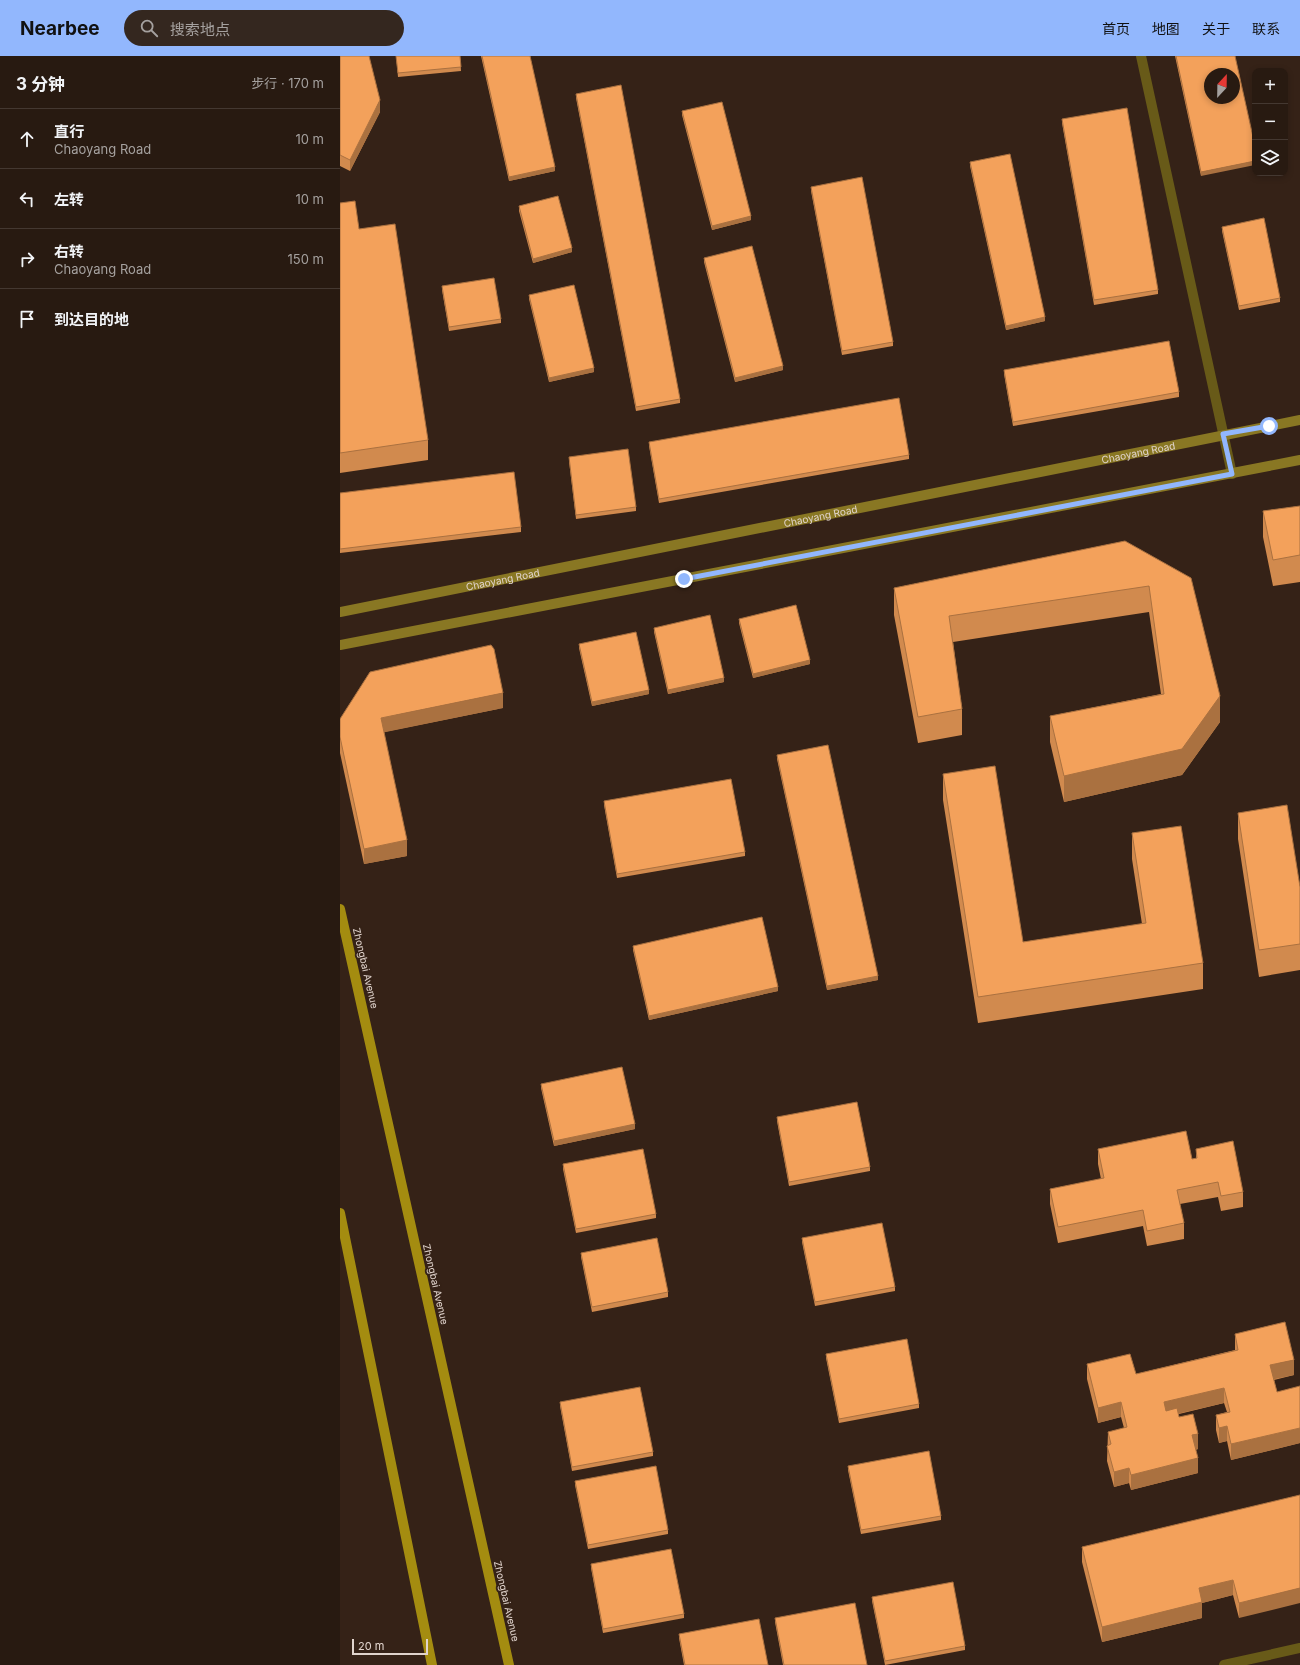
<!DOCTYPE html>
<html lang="zh">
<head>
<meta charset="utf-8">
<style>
	body { margin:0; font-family:Inter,"Noto Sans SC",sans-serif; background:#34271f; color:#f1f3f6 }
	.controls { position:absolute; right:12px; top:12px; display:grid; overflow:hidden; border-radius:8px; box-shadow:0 2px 6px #0003 }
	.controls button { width:36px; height:36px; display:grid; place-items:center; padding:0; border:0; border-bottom:1px solid #443831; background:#281a11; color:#f1f3f6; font:20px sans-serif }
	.compass { position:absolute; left:864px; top:12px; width:36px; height:36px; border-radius:50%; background:#281a11; box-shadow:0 2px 6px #0003; rotate:22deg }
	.scale { position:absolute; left:12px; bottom:10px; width:76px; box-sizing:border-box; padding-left:4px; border:2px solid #e1d4cd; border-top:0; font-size:11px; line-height:14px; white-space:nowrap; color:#e1d4cd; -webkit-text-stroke:3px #352217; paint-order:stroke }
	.stop { position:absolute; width:12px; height:12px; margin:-9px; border:3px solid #92b7fd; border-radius:50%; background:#fff }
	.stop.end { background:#92b7fd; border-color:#fff; box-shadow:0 1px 4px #0008 }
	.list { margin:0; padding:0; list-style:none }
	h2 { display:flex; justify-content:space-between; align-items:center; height:52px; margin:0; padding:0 16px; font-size:17px }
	h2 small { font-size:13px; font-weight:400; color:#a5a19f }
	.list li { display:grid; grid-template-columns:26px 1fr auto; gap:12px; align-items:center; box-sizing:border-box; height:60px; padding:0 16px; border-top:1px solid #443831 }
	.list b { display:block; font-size:15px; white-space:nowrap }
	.list p { margin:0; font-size:13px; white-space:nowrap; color:#a5a19f }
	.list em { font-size:13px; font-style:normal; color:#a5a19f }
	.icon { flex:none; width:22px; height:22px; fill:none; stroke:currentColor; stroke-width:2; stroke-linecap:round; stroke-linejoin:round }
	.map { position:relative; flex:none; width:960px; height:1609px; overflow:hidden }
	header { display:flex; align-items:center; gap:24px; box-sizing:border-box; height:56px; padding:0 20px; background:#92b7fd; color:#111 }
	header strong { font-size:19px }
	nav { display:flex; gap:22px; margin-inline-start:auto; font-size:14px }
	.search { width:280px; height:36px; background:#34271f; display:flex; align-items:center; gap:10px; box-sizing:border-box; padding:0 14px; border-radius:22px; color:#a5a19f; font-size:15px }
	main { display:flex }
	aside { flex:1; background:#281a11 }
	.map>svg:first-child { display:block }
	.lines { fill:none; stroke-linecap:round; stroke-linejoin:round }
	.street { stroke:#685a18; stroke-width:10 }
	.secondary { stroke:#897723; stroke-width:10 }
	.primary { stroke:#a48c10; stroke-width:10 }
	.wall { fill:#d18a4e }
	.shaded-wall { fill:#aa7140 }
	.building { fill:#f3a15b; stroke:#aa7140; fill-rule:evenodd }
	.route { stroke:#92b7fd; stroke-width:5 }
	.labels { text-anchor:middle; stroke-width:4; stroke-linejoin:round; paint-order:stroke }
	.street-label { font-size:10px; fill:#e1d4cd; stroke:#352217 }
</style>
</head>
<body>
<header>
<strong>Nearbee</strong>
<div class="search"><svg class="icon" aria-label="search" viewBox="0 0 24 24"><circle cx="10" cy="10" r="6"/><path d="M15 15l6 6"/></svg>搜索地点</div>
<nav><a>首页</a><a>地图</a><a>关于</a><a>联系</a></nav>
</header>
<main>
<aside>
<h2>3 分钟<small>步行 · 170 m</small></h2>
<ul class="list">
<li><svg class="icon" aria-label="ahead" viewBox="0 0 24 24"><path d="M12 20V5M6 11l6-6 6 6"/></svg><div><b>直行</b><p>Chaoyang Road</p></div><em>10 m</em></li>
<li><svg class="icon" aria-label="left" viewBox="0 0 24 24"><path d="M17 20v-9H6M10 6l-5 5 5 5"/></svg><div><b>左转</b></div><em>10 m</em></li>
<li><svg class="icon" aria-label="right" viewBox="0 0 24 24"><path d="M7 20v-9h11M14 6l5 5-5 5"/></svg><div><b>右转</b><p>Chaoyang Road</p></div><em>150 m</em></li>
<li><svg class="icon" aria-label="arrive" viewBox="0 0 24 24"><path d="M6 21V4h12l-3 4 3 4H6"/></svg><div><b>到达目的地</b></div></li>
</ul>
</aside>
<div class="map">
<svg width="960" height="1609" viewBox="0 0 960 1609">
	<rect width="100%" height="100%" fill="#352217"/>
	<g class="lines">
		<path class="street" d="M801,0L892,418
			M884,1609L960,1592"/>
		<g class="secondary">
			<path id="s1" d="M0,556L960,364"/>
			<path d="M0,589L960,404"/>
		</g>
		<path class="primary" d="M0,853L169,1609
			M0,1157L92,1609"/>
	</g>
	<path class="wall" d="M0,0L40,56L10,115L0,110Z
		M56,0H120L121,15L58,21Z
		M141,0H190L215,115L169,125Z
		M835,0H895L861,120Z
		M236,38L340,343V347L296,355L236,42Z
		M342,55L411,164L372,174L342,59Z
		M722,63L818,234V238L754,249L722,67Z
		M630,106L705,265L666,274L630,110Z
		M471,131L553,286V290L502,299L471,135Z
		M0,147L88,384V404L0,417Z
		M179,150L232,196L193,207L179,155Z
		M882,171L940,242V246L899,254L882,175Z
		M364,202L443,314L395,326L364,206Z
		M102,230L161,263V267L109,275L102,234Z
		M189,239L254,316L209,326L189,243Z
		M664,314L839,336V341L673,370L664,318Z
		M309,386L569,399V403L319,447L309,390Z
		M229,401L296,451V455L236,463L229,405Z
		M0,437L181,471V476L0,497Z
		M960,450V526L933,530L923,481V455Z
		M785,485L880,666L842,719L724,746L710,686V660L821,638L809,556L613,586L622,653V679L578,687L554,559V532Z
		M399,563L470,608L413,622L399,567Z
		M314,572L384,626L328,638L314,576Z
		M239,588L309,638L252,650L239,592Z
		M163,652L44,676L67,800L24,808L0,697V663Z
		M437,699L538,924L487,934L437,703Z
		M603,718L683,886L802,868L792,803V777L863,907V933L638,967L603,744Z
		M264,745L405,796V800L277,822L264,749Z
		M898,757L960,831V914L919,921L898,783Z
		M293,890L438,935L309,964L293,894Z
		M201,1028L295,1073L214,1090L201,1032Z
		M437,1061L530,1111V1115L449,1130L437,1065Z
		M758,1093L852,1103H856V1093L903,1136V1151L881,1155L878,1141L840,1148L844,1167V1183L807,1190L803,1170L718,1187L710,1148V1133L761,1123L758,1108Z
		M223,1108L316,1158V1162L236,1177L223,1113Z
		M462,1182L555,1231V1235L475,1250L462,1186Z
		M241,1197L328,1236V1241L252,1256L241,1201Z
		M895,1278L954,1319L934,1324L937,1336L960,1331V1387L891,1404L887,1385L879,1387L876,1374V1359L887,1356L884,1347L839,1358V1361L858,1393L855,1394L858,1417L791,1434L789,1427L774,1431L767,1405L768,1376L784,1372L781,1361L758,1367L747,1323V1308L796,1318L895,1294Z
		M486,1298L579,1348V1352L499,1367L486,1302Z
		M220,1346L313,1396V1400L232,1415L220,1350Z
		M508,1410L601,1460V1464L521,1478L508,1414Z
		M235,1425L328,1474V1478L248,1493L235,1429Z
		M960,1439L899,1562L893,1539L862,1547V1562L762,1586L742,1506V1491Z
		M251,1508L344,1558V1562L263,1577L251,1512Z
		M532,1541L625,1590V1594L545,1609L532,1545Z
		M435,1562L527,1609H443L435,1566Z
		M339,1578L428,1609H344L339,1582Z"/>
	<path class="shaded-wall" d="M40,44V56L10,115V104Z
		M915,105V109L861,120V116Z
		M215,111V115L169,125V121Z
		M411,160V164L372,174V170Z
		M232,192V196L193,207V203Z
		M705,261V265L666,274V270Z
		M443,310V314L395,326V322Z
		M254,312V316L209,326V322Z
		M470,604V608L413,622V618Z
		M384,622V626L328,638V634Z
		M309,634V638L252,650V646Z
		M163,637V652L41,677V662Z
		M880,640V666L842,719L724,746V720Z
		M67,784V800L24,808V793Z
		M538,920V924L487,934V930Z
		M438,931V935L309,964V960Z
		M295,1068V1073L214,1090V1085Z
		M954,1304V1319L930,1324V1309Z
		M884,1332V1347L824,1361V1346Z
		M781,1346V1361L758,1367V1352Z
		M887,1370V1385L879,1387V1372Z
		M960,1372V1387L891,1404V1388Z
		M858,1378V1393L852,1395V1379Z
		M858,1402V1417L791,1434V1419Z
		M789,1412V1427L774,1431V1416Z
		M893,1524V1539L862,1547V1562L762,1586V1571L859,1532Z
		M960,1532V1547L899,1562V1547Z"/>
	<path class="building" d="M0,0H29L40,44L10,104L0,99Z
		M56,0H120L121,11L58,17Z
		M142,0H190L215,111L169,121Z
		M836,0H895L915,90V105L861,116ZM870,18H894V42H870Z
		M281,29L340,343L296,351L236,38Z
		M382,46L411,160L372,170L342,55Z
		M787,52L818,234L754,244L722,63Z
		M670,98L705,261L666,270L630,106Z
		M522,121L553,286L502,295L471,131Z
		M218,140L232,192L193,203L179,150Z
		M15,145L19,173L55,168L88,384L0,397V147Z
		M924,162L940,242L899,250L882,171Z
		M412,190L443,310L395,322L364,202Z
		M154,222L161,263L109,271L102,230Z
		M234,229L254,312L209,322L189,239Z
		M829,285L839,336L673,366L664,314Z
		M559,342L569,399L319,443L309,386Z
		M288,393L296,451L236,459L229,401Z
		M174,416L181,471L0,493V437Z
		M960,450V499L933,504L923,455Z
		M785,485L851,522L880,640L842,693L724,720L710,660L824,638L809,530L609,560L622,653L578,661L554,532Z
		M456,549L470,604L413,618L399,563Z
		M370,559L384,622L328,634L314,572Z
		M296,576L309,634L252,646L239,588Z
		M151,589L154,593L163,637L41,662L67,784L24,793L0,681V663L30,616Z
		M488,689L538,920L487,930L437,699Z
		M655,710L683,886L806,867L792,777L841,770L863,907L638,941L603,718Z
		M391,723L405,796L277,818L264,745Z
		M947,749L960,831V888L919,894L898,757Z
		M422,861L438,931L309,960L293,890Z
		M282,1011L295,1068L214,1085L201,1028Z
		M517,1046L530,1111L449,1126L437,1061Z
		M846,1075L852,1103L857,1102L856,1093L893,1085L903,1136L881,1140L878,1126L837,1134L844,1167L807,1175L803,1154L718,1171L710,1133L764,1122L758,1093Z
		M303,1093L316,1158L236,1173L223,1108Z
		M542,1167L555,1231L475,1246L462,1182Z
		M317,1182L328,1236L252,1251L241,1197Z
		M945,1266L954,1304L930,1309L937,1336L960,1330V1372L891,1388L887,1370L879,1372L876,1359L890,1356L884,1332L824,1346L826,1355L837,1352L839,1361L853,1358L858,1378L852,1379L858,1402L791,1419L789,1412L774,1416L767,1390L771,1388L768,1376L787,1371L781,1346L758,1352L747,1308L790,1298L796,1318L898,1294L895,1278Z
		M567,1283L579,1348L499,1363L486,1298Z
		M300,1331L313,1396L232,1411L220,1346Z
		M589,1395L601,1460L521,1474L508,1410Z
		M316,1410L328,1474L248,1489L235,1425Z
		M960,1439V1532L899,1547L893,1524L859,1532L862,1546L762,1571L742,1491Z
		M331,1493L344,1558L263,1573L251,1508Z
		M613,1526L625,1590L545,1605L532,1541Z
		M515,1547L527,1609H444L435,1562Z
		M419,1563L428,1609H345L339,1578Z"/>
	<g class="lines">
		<path class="route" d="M344,523L892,418L883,378L929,370"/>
	</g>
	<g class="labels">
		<g class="street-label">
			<text dy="4" stroke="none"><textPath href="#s1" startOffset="814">Chaoyang Road</textPath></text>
			<text dy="4" stroke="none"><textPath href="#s1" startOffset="490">Chaoyang Road</textPath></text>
			<text dy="4" stroke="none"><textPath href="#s1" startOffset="166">Chaoyang Road</textPath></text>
			<text transform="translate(26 912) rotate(77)" y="4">Zhongbai Avenue</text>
			<text transform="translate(96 1228) rotate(77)" y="4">Zhongbai Avenue</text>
			<text transform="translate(167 1545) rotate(77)" y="4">Zhongbai Avenue</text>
		</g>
	</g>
</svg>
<div class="controls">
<button>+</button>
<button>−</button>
<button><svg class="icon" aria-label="layers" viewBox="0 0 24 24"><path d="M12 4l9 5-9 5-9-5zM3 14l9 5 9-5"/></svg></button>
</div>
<svg class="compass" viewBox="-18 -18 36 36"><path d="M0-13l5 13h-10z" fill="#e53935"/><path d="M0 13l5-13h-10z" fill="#a5a19f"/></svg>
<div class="scale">20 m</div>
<div class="stop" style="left:929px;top:370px"></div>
<div class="stop end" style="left:344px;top:523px"></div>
</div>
</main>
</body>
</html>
